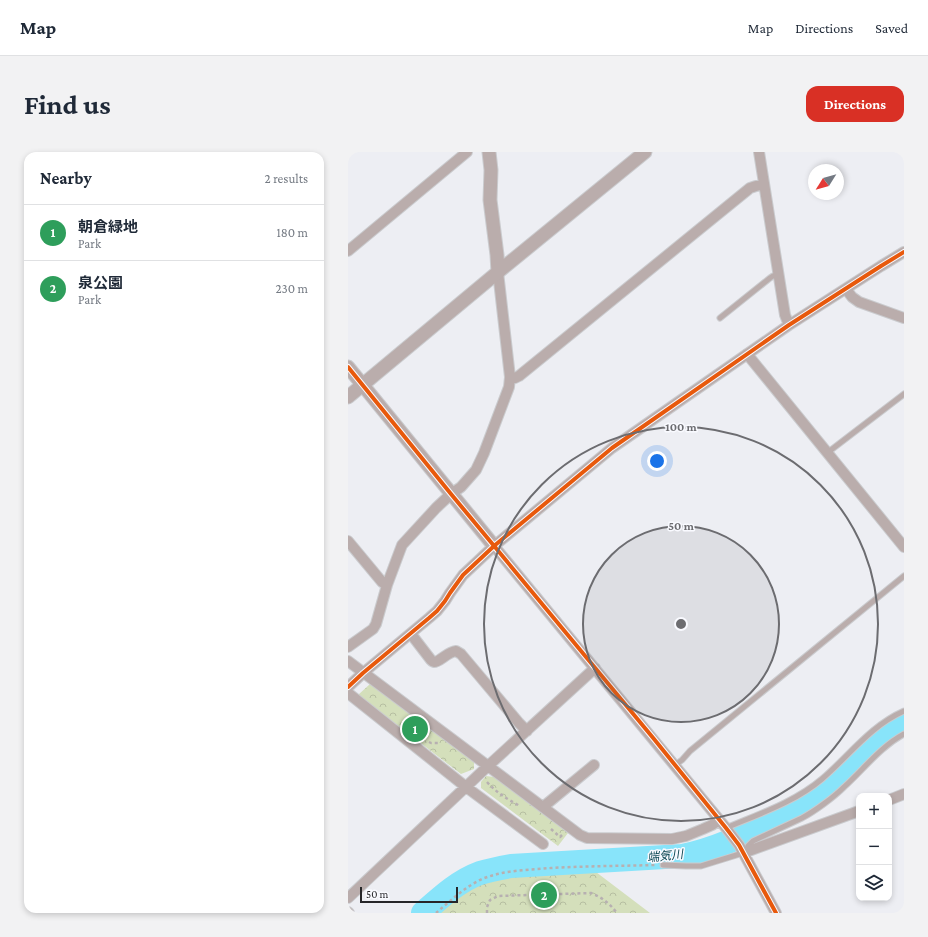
<!DOCTYPE html>
<html lang="en">
<head>
<meta charset="utf-8">
<style>
	body { margin:0; font-family:"Crimson Pro","Noto Sans JP",serif; background:#f2f2f3; color:#1f2937 }
	.controls { position:absolute; right:12px; bottom:12px; display:grid; overflow:hidden; border-radius:8px; box-shadow:0 2px 6px #0003 }
	.controls button { width:36px; height:36px; display:grid; place-items:center; padding:0; border:0; border-bottom:1px solid #e0e1e3; background:#fff; color:#1f2937; font:20px sans-serif }
	.compass { position:absolute; left:460px; top:12px; width:36px; height:36px; border-radius:50%; background:#fff; box-shadow:0 2px 6px #0003; rotate:233deg }
	.scale { position:absolute; left:12px; bottom:10px; width:98px; box-sizing:border-box; padding-left:4px; border:2px solid #262629; border-top:0; font-size:11px; line-height:14px; white-space:nowrap; color:#262629; -webkit-text-stroke:3px #f9faff; paint-order:stroke }
	.you { position:absolute; left:309px; top:309px; width:14px; height:14px; margin:-10px; border:3px solid #fff; border-radius:50%; background:#1a73e8; box-shadow:0 0 0 6px #1a73e833 }
	.badge { display:grid; place-items:center; width:26px; height:26px; border-radius:50%; background:#d93025; color:#fff; font-size:13px; font-weight:700 }
	.pin { position:absolute; translate:-50% -50%; border:2px solid #fff; box-shadow:0 1px 4px #0006 }
	.list { margin:0; padding:0; list-style:none }
	h2 { display:flex; justify-content:space-between; align-items:center; height:52px; margin:0; padding:0 16px; font-size:17px }
	h2 small { font-size:13px; font-weight:400; color:#747a83 }
	.list li { display:grid; grid-template-columns:26px 1fr auto; gap:12px; align-items:center; box-sizing:border-box; height:56px; padding:0 16px; border-top:1px solid #e0e1e3 }
	.list b { display:block; font-size:15px; white-space:nowrap }
	.list p { margin:0; font-size:13px; white-space:nowrap; color:#747a83 }
	.list em { font-size:13px; font-style:normal; color:#747a83 }
	.icon { flex:none; width:22px; height:22px; fill:none; stroke:currentColor; stroke-width:2; stroke-linecap:round; stroke-linejoin:round }
	.map { position:relative; flex:none; width:556px; height:761px; overflow:hidden; border-radius:12px }
	header { display:flex; align-items:center; gap:24px; box-sizing:border-box; height:56px; padding:0 20px; background:#fff; border-bottom:1px solid #e0e1e3 }
	header strong { font-size:19px }
	nav { display:flex; gap:22px; margin-inline-start:auto; font-size:14px }
	.intro { display:flex; align-items:center; justify-content:space-between; box-sizing:border-box; height:96px; padding:0 24px }
	h1 { margin:0; font-size:28px }
	.button { padding:10px 18px; border-radius:12px; background:#d93025; color:#fff; font-size:14px; font-weight:700 }
	main { display:flex; gap:24px; padding:0 24px }
	aside { flex:1; background:#fff; border-radius:12px; box-shadow:0 2px 6px #0003 }
	.map>svg:first-child { display:block }
	.forest { fill:url(#forest-crowns) }
	.lines { fill:none; stroke-linecap:round; stroke-linejoin:round }
	.river { stroke:#88e4fa; stroke-width:24 }
	.service-casing { stroke:#cacbce; stroke-width:7 }
	.minor-casing { stroke:#cacbce; stroke-width:12 }
	.tertiary-casing { stroke:#cacbce; stroke-width:15 }
	.path { stroke:#b7b0b1; stroke-width:2.5; stroke-dasharray:3 3; stroke-linecap:butt }
	.service { stroke:#baadac; stroke-width:5 }
	.minor { stroke:#baadac; stroke-width:10 }
	.tertiary { stroke:#baadac; stroke-width:13 }
	.cycleway-casing { stroke:#f9faff; stroke-width:6 }
	.cycleway { stroke:#e8590c; stroke-width:4 }
	.ring { fill:none; stroke:#6c6c70; stroke-width:2 }
	.labels { text-anchor:middle; stroke-width:3; stroke-linejoin:round; paint-order:stroke }
	.water-label { font-size:12px; font-style:italic; fill:#094551; stroke:#f9faff }
	.centre { fill:#6c6c70; stroke:#f9faff; stroke-width:2 }
	.ring-label { font-size:12px; text-anchor:middle; font-weight:bold; fill:#6c6c70; stroke:#f9faff; stroke-width:3; stroke-linejoin:round; paint-order:stroke }
</style>
</head>
<body>
<header>
<strong>Map</strong>
<nav><a>Map</a><a>Directions</a><a>Saved</a></nav>
</header>
<div class="intro"><h1>Find us</h1><a class="button">Directions</a></div>
<main>
<aside>
<h2>Nearby<small>2 results</small></h2>
<ul class="list">
<li><span class="badge" style="background:#2e9e5b">1</span><div><b>朝倉緑地</b><p>Park</p></div><em>180 m</em></li>
<li><span class="badge" style="background:#2e9e5b">2</span><div><b>泉公園</b><p>Park</p></div><em>230 m</em></li>
</ul>
</aside>
<div class="map">
<svg width="556" height="761" viewBox="0 0 556 761">
	<defs>
		<pattern id="forest-crowns" width="20" height="18" patternUnits="userSpaceOnUse"><rect width="20" height="18" fill="#d4dfbb"/><path d="M2 6a3 3 0 1 1 6 0M12 15a3 3 0 1 1 6 0" fill="none" stroke="#b6bfa1"/></pattern>
	</defs>
	<rect width="100%" height="100%" fill="#edeef3"/>
	<path class="forest" d="M22,532L126,610V617L113,622L10,543Z
		M138,624L146,625L220,681L210,694L133,636V630Z
		M244,717L302,761H92C102,752 112,742 123,736C155,718 208,719 244,717Z"/>
	<g class="lines">
		<path class="river" d="M75,761C92,746 110,729 132,721C142,718 152,716 163,714L334,704C366,698 399,682 428,668C444,660 461,652 475,640C488,628 502,615 515,602C528,589 538,578 556,572"/>
		<g class="service-casing">
			<path id="service" d="M372,166L422,126L425,124L430,123
				M479,301L556,242
				M327,613L334,608L342,599L556,424
				M378,676C411,662 447,650 474,627C501,604 522,574 556,559
				M403,698L400,694L405,689L454,666C467,659 486,645 496,635C516,617 532,595 556,582
				M315,713L338,714H353L395,701"/>
		</g>
		<g class="minor-casing">
			<path id="minor" d="M411,0L437,163L441,173
				M0,99L119,0
				M498,137L504,145L511,150L556,166
				M399,202L556,395
				M162,225L167,226L171,224L402,36L408,34L416,32
				M0,389L34,430L39,433
				M146,394L378,676L391,693L428,761
				M63,482L83,508C84,509 85,510 86,510C92,510 99,500 108,499L113,502L171,571L179,579
				M0,495L25,477L28,472L39,433L54,393L88,356L103,342L113,335L128,318L136,301L161,235L162,225L150,120
				M0,509L232,683L239,686L324,687L338,684L355,677L364,673L371,668
				M0,535L15,521L81,466L89,459L97,449L102,441L115,423L146,394L264,296L441,173L533,114L556,100
				M0,541L118,635L195,692
				M541,648L556,642
				M195,655L246,613
				M395,701L511,659
				M0,746L140,614L247,516
				M0,760L1,761"/>
		</g>
		<g class="tertiary-casing">
			<path id="tertiary" d="M141,0L143,18L142,48L149,103L150,120
				M0,215L146,394
				M0,245L150,120L297,0"/>
		</g>
		<path class="path" d="M81,590L83,591H91
			M139,630C149,641 159,647 172,654
			M203,677L212,685L214,683
			M88,761C102,749 117,735 134,727C156,718 180,718 203,716C238,714 272,714 307,713
			M139,761V755L142,748L150,744L243,741C255,746 261,751 269,761"/>
		<use href="#service" class="service"/>
		<use href="#minor" class="minor"/>
		<use href="#tertiary" class="tertiary"/>
		<g class="cycleway-casing">
			<path id="cycleway" d="M0,215L103,342L306,587L378,676L391,693L428,761
				M0,535L15,521L81,466L89,459L97,449L102,441L115,423L146,394L264,296L441,173L533,114L556,100"/>
		</g>
		<use href="#cycleway" class="cycleway"/>
	</g>
	<circle cx="333" cy="472" r="98" fill="#6c6c70" fill-opacity=".12"/>
	<g class="ring">
		<circle cx="333" cy="472" r="98"/>
		<circle cx="333" cy="472" r="197"/>
	</g>
	<g class="labels">
		<g class="water-label">
			<text transform="translate(317 704) rotate(-6)" y="4">端気川</text>
		</g>
	</g>
	<circle cx="333" cy="472" r="6" class="centre"/>
	<g class="ring-label">
		<text x="333" y="279">100 m</text>
		<text x="333" y="378">50 m</text>
	</g>
</svg>
<div class="controls">
<button>+</button>
<button>−</button>
<button><svg class="icon" aria-label="layers" viewBox="0 0 24 24"><path d="M12 4l9 5-9 5-9-5zM3 14l9 5 9-5"/></svg></button>
</div>
<svg class="compass" viewBox="-18 -18 36 36"><path d="M0-13l5 13h-10z" fill="#e53935"/><path d="M0 13l5-13h-10z" fill="#747a83"/></svg>
<div class="scale">50 m</div>
<div class="you"></div>
<div class="pin badge" style="left:67px;top:577px;background:#2e9e5b">1</div>
<div class="pin badge" style="left:196px;top:743px;background:#2e9e5b">2</div>
</div>
</main>
</body>
</html>
